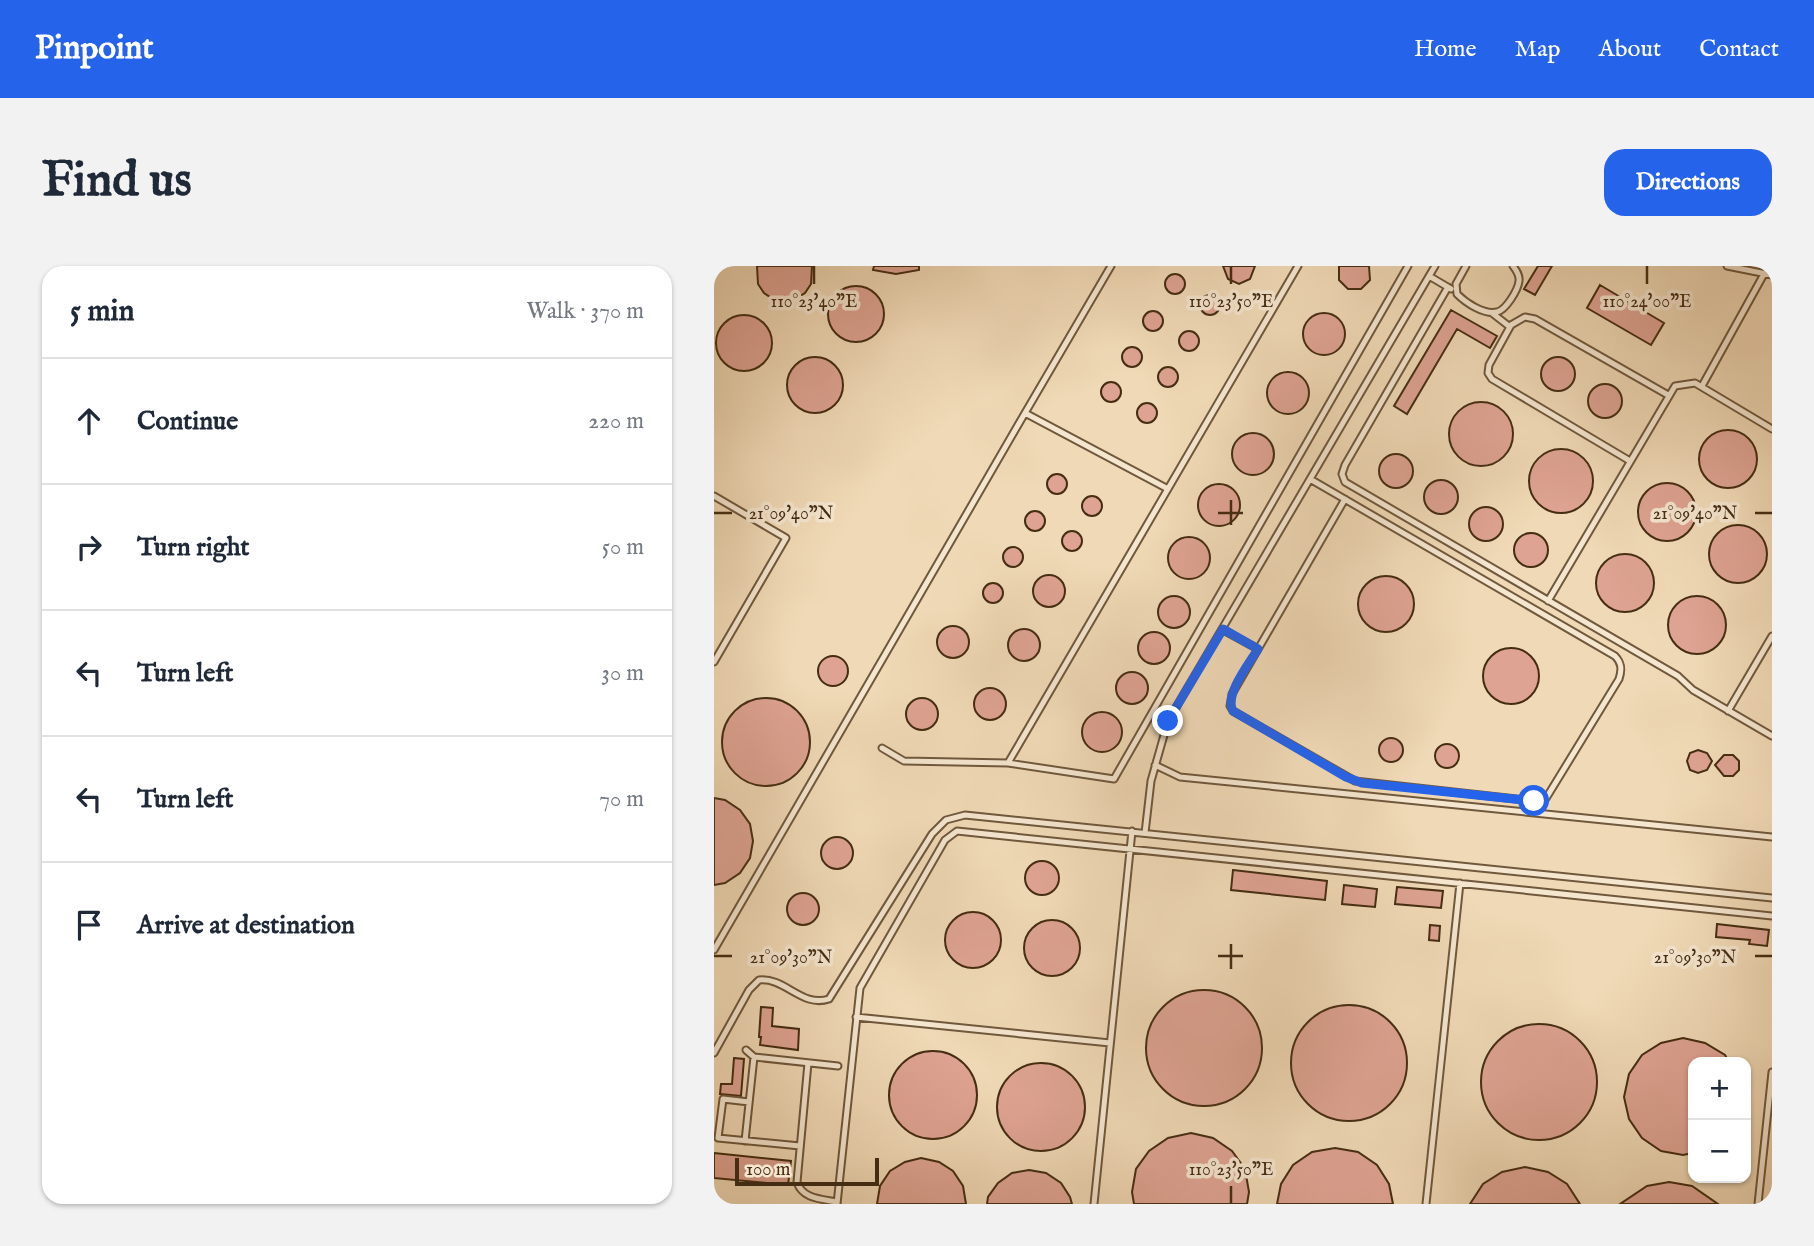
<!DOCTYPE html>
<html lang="en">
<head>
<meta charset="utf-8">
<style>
	body { margin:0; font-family:"IM FELL English",serif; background:#f2f2f3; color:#1f2937 }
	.controls { position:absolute; right:21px; bottom:21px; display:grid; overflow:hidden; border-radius:14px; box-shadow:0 2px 5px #0004 }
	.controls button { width:63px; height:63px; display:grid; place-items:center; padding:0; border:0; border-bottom:2px solid #e0e1e3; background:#fff; color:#1f2937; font:35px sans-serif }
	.scale { position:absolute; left:21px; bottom:18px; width:144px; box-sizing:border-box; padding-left:7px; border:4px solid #452d13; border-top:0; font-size:19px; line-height:24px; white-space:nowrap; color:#452d13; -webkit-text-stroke:5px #f5e6d0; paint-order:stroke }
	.stop { position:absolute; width:21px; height:21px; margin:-16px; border:5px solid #2563eb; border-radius:50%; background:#fff }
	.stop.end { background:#2563eb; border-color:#fff; box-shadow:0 2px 7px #0008 }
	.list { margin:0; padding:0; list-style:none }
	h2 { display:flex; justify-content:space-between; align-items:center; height:91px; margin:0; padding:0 28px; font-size:30px }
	h2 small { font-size:23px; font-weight:400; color:#747a83 }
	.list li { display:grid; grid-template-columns:46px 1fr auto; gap:21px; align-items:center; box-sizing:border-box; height:126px; padding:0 28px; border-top:2px solid #e0e1e3 }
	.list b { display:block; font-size:26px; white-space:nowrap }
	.list em { font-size:23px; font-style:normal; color:#747a83 }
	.icon { flex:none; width:38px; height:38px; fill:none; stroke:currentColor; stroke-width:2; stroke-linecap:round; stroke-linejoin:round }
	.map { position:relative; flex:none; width:1058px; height:938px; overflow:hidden; border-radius:21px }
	header { display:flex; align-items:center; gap:42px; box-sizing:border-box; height:98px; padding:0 35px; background:#2563eb; color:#fff }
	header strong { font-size:33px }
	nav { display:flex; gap:38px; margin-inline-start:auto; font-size:24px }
	.intro { display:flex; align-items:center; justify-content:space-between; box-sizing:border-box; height:168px; padding:0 42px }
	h1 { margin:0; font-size:49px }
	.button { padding:18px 32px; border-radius:21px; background:#2563eb; color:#fff; font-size:24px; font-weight:700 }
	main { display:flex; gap:42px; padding:0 42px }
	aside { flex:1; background:#fff; border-radius:21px; box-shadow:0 2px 5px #0004 }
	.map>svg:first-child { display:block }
	.building { fill:#dea392; stroke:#452d13; stroke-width:2 }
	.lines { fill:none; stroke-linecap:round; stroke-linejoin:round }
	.service-casing { stroke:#70583c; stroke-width:9 }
	.service { stroke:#f5e6d0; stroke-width:5 }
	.route { stroke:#2563eb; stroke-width:9 }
	.ticks { fill:none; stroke:#452d13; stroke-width:2.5 }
	.ticks-label { font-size:18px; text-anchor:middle; fill:#452d13; stroke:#f5e6d0; stroke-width:7; stroke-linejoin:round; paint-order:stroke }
</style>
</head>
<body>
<header>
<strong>Pinpoint</strong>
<nav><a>Home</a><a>Map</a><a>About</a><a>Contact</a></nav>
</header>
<div class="intro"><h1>Find us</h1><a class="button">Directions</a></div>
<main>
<aside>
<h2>5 min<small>Walk · 370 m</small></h2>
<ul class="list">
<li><svg class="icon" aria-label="ahead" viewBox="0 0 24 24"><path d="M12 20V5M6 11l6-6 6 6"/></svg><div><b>Continue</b></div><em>220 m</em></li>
<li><svg class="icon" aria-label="right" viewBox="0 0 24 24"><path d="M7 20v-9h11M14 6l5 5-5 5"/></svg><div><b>Turn right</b></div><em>50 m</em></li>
<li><svg class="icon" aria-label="left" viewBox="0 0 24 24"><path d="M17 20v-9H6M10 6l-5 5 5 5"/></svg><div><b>Turn left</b></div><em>30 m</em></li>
<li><svg class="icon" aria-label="left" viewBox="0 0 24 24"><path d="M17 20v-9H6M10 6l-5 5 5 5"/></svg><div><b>Turn left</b></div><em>70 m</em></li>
<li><svg class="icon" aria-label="arrive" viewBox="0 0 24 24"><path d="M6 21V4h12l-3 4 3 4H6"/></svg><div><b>Arrive at destination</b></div></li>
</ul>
</aside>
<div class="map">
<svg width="1058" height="938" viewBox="0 0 1058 938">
	<rect width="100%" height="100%" fill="#f0d9b6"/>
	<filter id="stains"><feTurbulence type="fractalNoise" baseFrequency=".00286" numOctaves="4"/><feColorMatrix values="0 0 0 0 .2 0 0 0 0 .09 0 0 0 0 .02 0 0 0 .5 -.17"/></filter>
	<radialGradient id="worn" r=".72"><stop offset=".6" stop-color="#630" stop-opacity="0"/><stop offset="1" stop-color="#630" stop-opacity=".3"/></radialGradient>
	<path class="building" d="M43,0H98L97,18L91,27L81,33L70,36L59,33L50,27L44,18Z
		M160,0H205V4L182,8L159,4Z
		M509,0H541L536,13L525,18L514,13Z
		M625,0H655L656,14L647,23H634L625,14Z
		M824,0H838L821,29L810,23Z
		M451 18a10 10 0 1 1 20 0a10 10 0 1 1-20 0Z
		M886,19L950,57L937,79L873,42Z
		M114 48a28 28 0 1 1 56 0a28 28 0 1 1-56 0Z
		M486 39a10 10 0 1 1 20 0a10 10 0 1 1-20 0Z
		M737,44L783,70L776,82L743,63L693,148L680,140Z
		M429 55a10 10 0 1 1 20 0a10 10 0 1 1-20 0Z
		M589 68a21 21 0 1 1 42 0a21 21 0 1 1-42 0Z
		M2 77a28 28 0 1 1 56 0a28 28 0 1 1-56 0Z
		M465 75a10 10 0 1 1 20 0a10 10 0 1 1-20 0Z
		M408 91a10 10 0 1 1 20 0a10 10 0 1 1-20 0Z
		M73 119a28 28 0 1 1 56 0a28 28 0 1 1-56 0Z
		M827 108a17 17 0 1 1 34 0a17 17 0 1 1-34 0Z
		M444 111a10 10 0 1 1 20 0a10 10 0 1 1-20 0Z
		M553 127a21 21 0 1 1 42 0a21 21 0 1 1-42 0Z
		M387 126a10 10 0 1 1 20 0a10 10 0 1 1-20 0Z
		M874 135a17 17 0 1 1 34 0a17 17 0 1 1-34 0Z
		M735 168a32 32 0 1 1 64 0a32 32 0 1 1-64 0Z
		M423 147a10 10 0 1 1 20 0a10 10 0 1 1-20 0Z
		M985 193a29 29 0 1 1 58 0a29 29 0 1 1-58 0Z
		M518 188a21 21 0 1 1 42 0a21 21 0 1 1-42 0Z
		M815 215a32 32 0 1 1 64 0a32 32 0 1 1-64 0Z
		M665 205a17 17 0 1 1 34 0a17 17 0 1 1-34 0Z
		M333 218a10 10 0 1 1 20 0a10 10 0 1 1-20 0Z
		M710 231a17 17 0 1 1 34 0a17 17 0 1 1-34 0Z
		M924 246a29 29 0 1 1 58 0a29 29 0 1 1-58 0Z
		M484 239a21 21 0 1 1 42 0a21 21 0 1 1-42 0Z
		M368 240a10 10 0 1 1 20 0a10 10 0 1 1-20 0Z
		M755 258a17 17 0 1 1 34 0a17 17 0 1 1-34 0Z
		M311 255a10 10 0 1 1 20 0a10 10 0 1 1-20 0Z
		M995 288a29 29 0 1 1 58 0a29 29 0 1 1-58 0Z
		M348 275a10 10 0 1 1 20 0a10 10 0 1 1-20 0Z
		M800 284a17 17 0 1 1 34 0a17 17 0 1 1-34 0Z
		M454 292a21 21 0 1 1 42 0a21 21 0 1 1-42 0Z
		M289 291a10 10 0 1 1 20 0a10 10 0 1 1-20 0Z
		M882 317a29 29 0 1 1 58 0a29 29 0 1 1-58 0Z
		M319 325a16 16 0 1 1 32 0a16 16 0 1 1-32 0Z
		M644 338a28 28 0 1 1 56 0a28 28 0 1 1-56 0Z
		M269 327a10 10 0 1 1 20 0a10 10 0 1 1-20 0Z
		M954 359a29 29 0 1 1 58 0a29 29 0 1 1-58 0Z
		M444 346a16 16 0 1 1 32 0a16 16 0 1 1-32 0Z
		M223 376a16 16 0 1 1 32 0a16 16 0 1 1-32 0Z
		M294 379a16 16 0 1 1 32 0a16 16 0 1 1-32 0Z
		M424 382a16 16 0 1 1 32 0a16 16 0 1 1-32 0Z
		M769 410a28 28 0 1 1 56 0a28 28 0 1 1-56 0Z
		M104 405a15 15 0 1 1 30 0a15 15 0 1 1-30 0Z
		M402 422a16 16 0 1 1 32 0a16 16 0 1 1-32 0Z
		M260 438a16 16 0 1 1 32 0a16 16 0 1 1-32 0Z
		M8 476a44 44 0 1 1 88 0a44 44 0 1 1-88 0Z
		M192 448a16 16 0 1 1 32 0a16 16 0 1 1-32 0Z
		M368 466a20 20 0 1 1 40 0a20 20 0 1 1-40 0Z
		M665 484a12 12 0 1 1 24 0a12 12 0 1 1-24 0Z
		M721 490a12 12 0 1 1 24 0a12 12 0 1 1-24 0Z
		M984,484L993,487L998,495L993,504L984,507L976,504L973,495L976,487Z
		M1010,489H1019L1025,495V504L1019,510H1010L1001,499Z
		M0,532L11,534L26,544L36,558L39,575L36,592L26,607L11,617L0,619Z
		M107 587a16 16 0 1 1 32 0a16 16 0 1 1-32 0Z
		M311 612a17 17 0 1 1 34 0a17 17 0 1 1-34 0Z
		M519,604L613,615L611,634L517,624Z
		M630,619L663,623L661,641L628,638Z
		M683,621L729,625L727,642L681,638Z
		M73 643a16 16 0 1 1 32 0a16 16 0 1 1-32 0Z
		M231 674a28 28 0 1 1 56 0a28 28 0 1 1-56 0Z
		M310 682a28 28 0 1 1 56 0a28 28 0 1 1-56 0Z
		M1003,658L1055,664L1053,680L1035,678L1036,674L1002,671Z
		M716,659L726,660L725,675L715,674Z
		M432 782a58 58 0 1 1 116 0a58 58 0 1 1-116 0Z
		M577 797a58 58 0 1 1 116 0a58 58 0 1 1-116 0Z
		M47,741L59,742L58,760L85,763L84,784L46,779L47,771H45Z
		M767 816a58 58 0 1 1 116 0a58 58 0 1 1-116 0Z
		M969,772L991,777L1011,789L1015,796H979V887L969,889L947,885L928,872L915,853L910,831L915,808L928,789L947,777Z
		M175 829a44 44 0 1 1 88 0a44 44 0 1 1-88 0Z
		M20,792L30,793L27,830L6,828L7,818H18Z
		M283 841a44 44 0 1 1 88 0a44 44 0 1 1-88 0Z
		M477,867L499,872L518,885L531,903L535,926L533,938H420L418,926L422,903L435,885L454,872Z
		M621,882L644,886L663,899L675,918L679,938H563L567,918L579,899L598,886Z
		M0,887L77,895L74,919L0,912Z
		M207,892L225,896L239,905L249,920L252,938H163L166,920L176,905L191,896Z
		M811,901L834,906L853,918L866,938H756L769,918L788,906Z
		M315,904L332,907L347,917L356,931L358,938H273L274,931L284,917L298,907Z
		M955,916L978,920L1004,938H906L933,920Z"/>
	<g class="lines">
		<g class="service-casing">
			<path id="service" d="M397,0L311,147L454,223
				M752,0L742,18L743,28C752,37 770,49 783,46C792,44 804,24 805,15C806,9 802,4 799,0
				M1013,0L1058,9
				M715,10L737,23
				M734,21L631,199L628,208L631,216L964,410L979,424L1058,470
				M778,47L796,61
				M988,120L1050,8
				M916,195L778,113L774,107L775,99L797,59L811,51L821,53L954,129
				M596,213L901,390C908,397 908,404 905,413L831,534L820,535L641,515L519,445L516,440L518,428L631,233
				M0,230L72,272L0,396
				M834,335L961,120L981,117L1058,163
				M509,364L544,383
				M1014,445L1058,370
				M168,482L190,495L294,497L400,513L694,0
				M294,497L584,0
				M441,499L466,511L1058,571
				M431,567L437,515L454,455L721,0
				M0,684L311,147
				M142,751L396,777
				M32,784L40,791L124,800
				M0,787L35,724L45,714C71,711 88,742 115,733L218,568L232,554L251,549L1058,632
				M94,797L83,916C88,933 108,933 123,936
				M35,836L9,833L4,872L86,880
				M31,875L40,791
				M123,938L146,722L231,574L243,565L1058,650
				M380,938L418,565
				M712,938L746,617
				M1044,938L1058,806"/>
		</g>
		<use href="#service" class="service"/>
	</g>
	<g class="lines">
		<path class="route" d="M454,455L509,363L544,383C535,398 510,429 519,445L632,511L648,517L820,535"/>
	</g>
	<path class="ticks" d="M100,0V18M517,0V18M933,0V18M517,234V259M0,247H18M504,247H529M1041,247H1058M517,678V703M0,690H18M504,690H529M1041,690H1058M517,920V938"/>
	<g class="ticks-label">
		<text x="100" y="41">110°23'40"E</text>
		<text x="517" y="41">110°23'50"E</text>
		<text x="933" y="41">110°24'00"E</text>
		<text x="77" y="253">21°09'40"N</text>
		<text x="981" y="253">21°09'40"N</text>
		<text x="77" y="697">21°09'30"N</text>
		<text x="981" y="697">21°09'30"N</text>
		<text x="517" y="909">110°23'50"E</text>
	</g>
	<rect width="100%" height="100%" filter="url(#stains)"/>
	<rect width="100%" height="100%" fill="url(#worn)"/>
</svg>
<div class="controls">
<button>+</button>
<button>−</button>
</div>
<div class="scale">100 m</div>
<div class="stop" style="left:820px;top:535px"></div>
<div class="stop end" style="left:454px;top:455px"></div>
</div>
</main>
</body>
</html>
